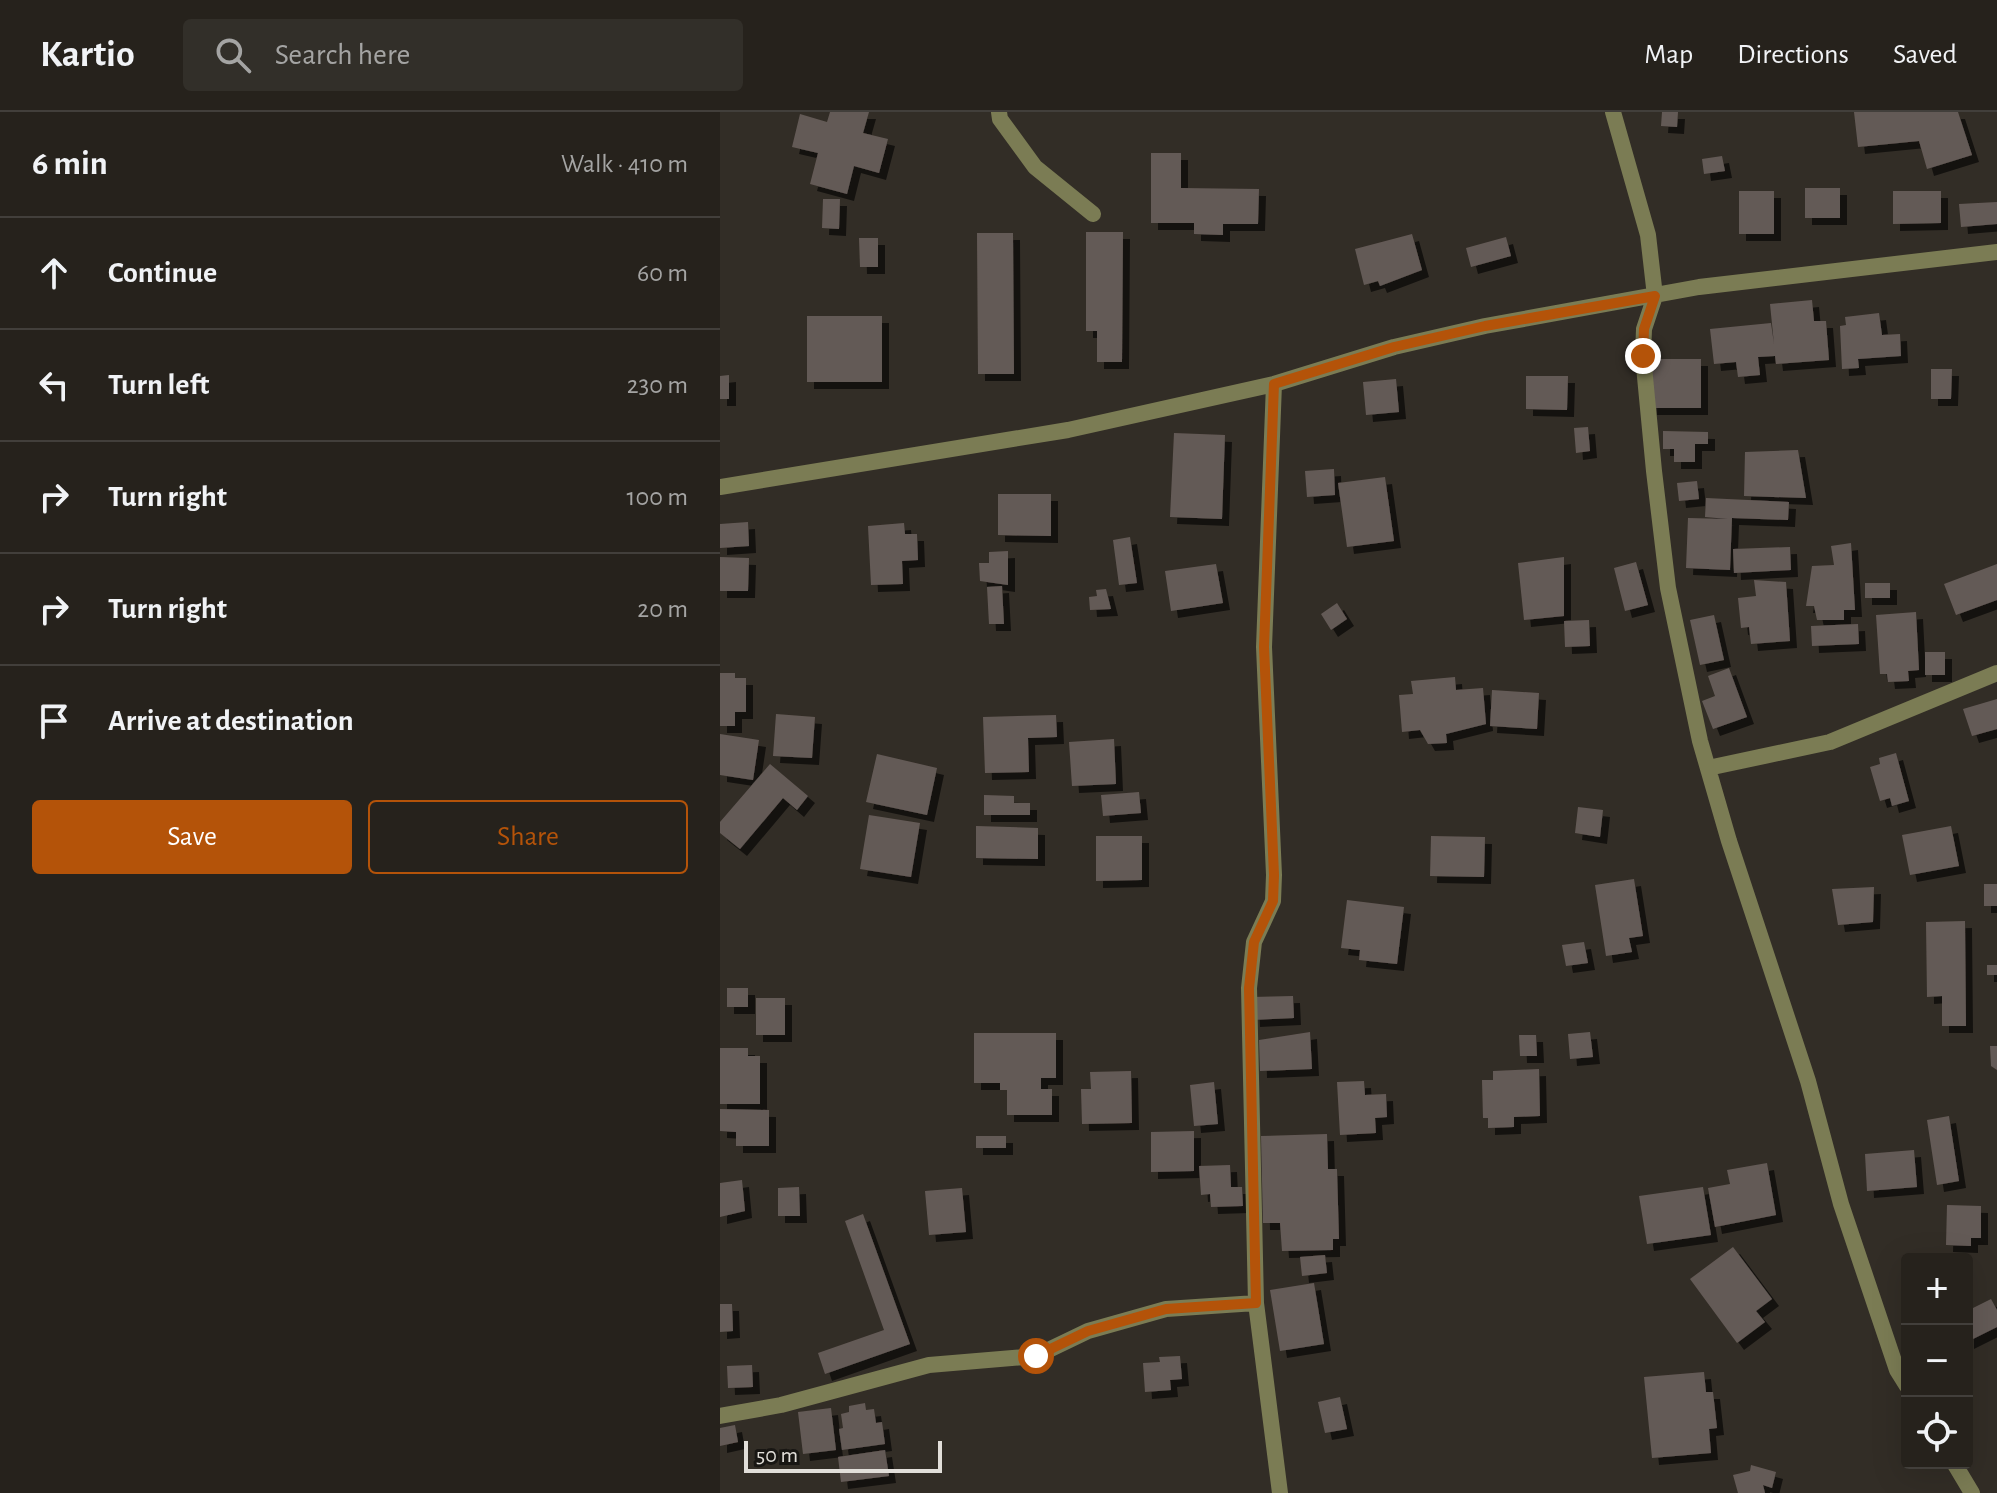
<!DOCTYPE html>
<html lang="en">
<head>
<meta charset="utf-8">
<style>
	body { margin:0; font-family:"Alegreya Sans",sans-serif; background:#322f29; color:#f1f3f6 }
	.controls { position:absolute; right:24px; bottom:24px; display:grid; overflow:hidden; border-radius:8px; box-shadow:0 8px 32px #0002 }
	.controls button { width:72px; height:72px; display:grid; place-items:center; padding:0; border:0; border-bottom:2px solid #423f3b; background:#26221c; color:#f1f3f6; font:40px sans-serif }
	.scale { position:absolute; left:24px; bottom:20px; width:198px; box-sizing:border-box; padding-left:8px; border:4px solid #e1ded9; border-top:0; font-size:22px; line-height:28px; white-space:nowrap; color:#e1ded9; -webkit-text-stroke:6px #181613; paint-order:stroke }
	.stop { position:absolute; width:24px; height:24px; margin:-18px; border:6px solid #b45309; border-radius:50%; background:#fff }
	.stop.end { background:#b45309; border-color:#fff; box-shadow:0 2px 8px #0008 }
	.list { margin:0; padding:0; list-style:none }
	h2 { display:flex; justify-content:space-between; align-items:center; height:104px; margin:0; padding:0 32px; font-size:34px }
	h2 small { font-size:26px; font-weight:400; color:#a4a4a3 }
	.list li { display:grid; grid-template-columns:52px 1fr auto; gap:24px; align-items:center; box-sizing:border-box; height:112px; padding:0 32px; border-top:2px solid #423f3b }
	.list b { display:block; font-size:30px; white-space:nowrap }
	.list em { font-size:26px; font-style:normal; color:#a4a4a3 }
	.actions { display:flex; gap:16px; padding:24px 32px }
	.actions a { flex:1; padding:18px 0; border:2px solid #b45309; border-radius:8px; text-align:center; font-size:28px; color:#b45309 }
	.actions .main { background:#b45309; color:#fff }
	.icon { flex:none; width:44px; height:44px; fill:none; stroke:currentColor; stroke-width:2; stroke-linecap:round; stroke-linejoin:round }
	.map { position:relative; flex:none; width:1277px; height:1381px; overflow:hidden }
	header { display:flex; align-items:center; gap:48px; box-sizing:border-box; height:112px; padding:0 40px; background:#26221c; border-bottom:2px solid #423f3b }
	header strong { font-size:38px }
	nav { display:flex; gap:44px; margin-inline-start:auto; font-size:28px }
	.search { width:560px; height:72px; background:#322f29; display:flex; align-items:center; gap:20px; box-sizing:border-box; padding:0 28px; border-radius:8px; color:#a4a4a3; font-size:30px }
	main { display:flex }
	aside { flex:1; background:#26221c }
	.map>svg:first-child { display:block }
	.building { fill:#645a56; filter:url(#shadow) }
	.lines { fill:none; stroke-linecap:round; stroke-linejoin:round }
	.minor { stroke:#7b7c54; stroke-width:16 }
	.route { stroke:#b45309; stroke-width:10 }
</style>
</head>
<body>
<header>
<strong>Kartio</strong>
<div class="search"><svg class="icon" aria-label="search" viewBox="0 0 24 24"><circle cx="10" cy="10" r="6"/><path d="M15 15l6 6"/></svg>Search here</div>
<nav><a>Map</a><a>Directions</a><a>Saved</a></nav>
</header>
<main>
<aside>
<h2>6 min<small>Walk · 410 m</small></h2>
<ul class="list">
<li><svg class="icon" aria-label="ahead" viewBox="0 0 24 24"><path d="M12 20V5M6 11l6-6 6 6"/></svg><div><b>Continue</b></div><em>60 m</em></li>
<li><svg class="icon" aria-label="left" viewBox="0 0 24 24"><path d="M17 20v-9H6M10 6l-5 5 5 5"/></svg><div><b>Turn left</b></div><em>230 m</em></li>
<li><svg class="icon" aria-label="right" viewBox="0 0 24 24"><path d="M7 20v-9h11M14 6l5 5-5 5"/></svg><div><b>Turn right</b></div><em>100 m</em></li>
<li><svg class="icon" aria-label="right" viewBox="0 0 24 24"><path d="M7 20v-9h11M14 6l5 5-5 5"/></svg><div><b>Turn right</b></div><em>20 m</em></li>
<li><svg class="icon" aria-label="arrive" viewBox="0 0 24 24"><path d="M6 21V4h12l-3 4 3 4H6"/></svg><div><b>Arrive at destination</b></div></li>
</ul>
<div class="actions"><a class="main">Save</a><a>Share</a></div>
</aside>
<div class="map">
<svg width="1277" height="1381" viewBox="0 0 1277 1381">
	<defs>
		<filter id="shadow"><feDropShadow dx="7" dy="7" stdDeviation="0" flood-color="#0009"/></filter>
	</defs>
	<rect width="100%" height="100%" fill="#322d26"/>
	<path class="building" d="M110,0H149L143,21L168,27L159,61L134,54L127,82L90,72L98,41L72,35L80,2L107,10Z
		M942,0H958L957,15L941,14Z
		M1134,0H1238L1252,43L1207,57L1199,29L1138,35Z
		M431,41H461V76L539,77L538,112H503V123L474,122V111H431Z
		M1002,44L1005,59L984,62L982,47Z
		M1085,76H1120V106H1085Z
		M1019,79H1054V122H1019Z
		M1173,79H1221V111L1173,112Z
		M103,87H120L119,117L102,116Z
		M1277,90V112L1241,115L1239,92Z
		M366,120H403L402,250H377V219H366Z
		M257,121H293L294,262H258Z
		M692,122L702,158L660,174L658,169L644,173L635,137Z
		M786,125L791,144L751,155L746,136Z
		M139,126H158V155H140Z
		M1092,188L1094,209H1106L1109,248L1056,252L1055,244L1038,245L1040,263L1018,265L1016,250L994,252L990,217L1051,211L1054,232L1050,192Z
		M1159,201L1162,223L1180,222L1181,244L1138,247L1139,256L1122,257L1120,214L1126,213L1125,205Z
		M87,204H162V270H87Z
		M931,247H981V296H930Z
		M1211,257H1232L1231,287H1211Z
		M9,263V287H0V264Z
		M806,264H848L847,298L806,297Z
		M676,267L679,300L646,303L643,270Z
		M868,315L870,339L856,341L854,316Z
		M943,319L988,320V332H975V350H954V337H943Z
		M454,321L505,323L502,407L450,405Z
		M1078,338L1086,386L1024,384L1025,340Z
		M614,357L615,383L587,385L585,359Z
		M665,365L674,429L627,435L618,371Z
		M977,369L979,387L959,389L957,371Z
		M278,382H331V424L278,423Z
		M986,386L1069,390L1068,408L1012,406L1010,458L966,456L968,406L1008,407L985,405Z
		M28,410L29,434L0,436V412Z
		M184,411L185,422H197L198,448L182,449L183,472L151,473L148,414Z
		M410,425L417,471L399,473L393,428Z
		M1131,431L1135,498H1124V508H1097L1094,494H1086L1092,454L1114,453L1111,434Z
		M1070,435L1071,458L1014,461L1013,437Z
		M288,439V473L260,469L259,451H269V440Z
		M0,445L29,446L28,479H0Z
		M844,445V504L804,508L798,451Z
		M916,450L928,493L905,499L894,456Z
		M496,452L503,491L451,499L445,459Z
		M1277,452V488L1236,503L1224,472Z
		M1034,468L1066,470L1070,529L1031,532L1029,515L1021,516L1018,486L1036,484Z
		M1145,471H1170V486H1145Z
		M282,474L284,512H269L267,475Z
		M386,477L391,497L370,498L369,485L377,484L376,478Z
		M617,491L627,507L611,518L601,502Z
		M1196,500L1199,558L1188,559L1189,569L1168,570L1167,562H1160L1156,503Z
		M994,503L1004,548L980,553L970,508Z
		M869,508L870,534L845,535L844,509Z
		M1138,512L1139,532L1092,534L1091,514Z
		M1205,540H1225V563H1205Z
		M1009,556L1027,605L993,617L982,589L995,584L988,564Z
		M0,561H15V566H26V600H15V614H0Z
		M735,565L736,578L763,576L766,612L726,622L727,631L708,632L700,618L682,620L679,583L693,582L691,569Z
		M772,578L819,581L817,617L770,614Z
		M1277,587V617L1252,624L1243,597Z
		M56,602L95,605L92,646L53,644Z
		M336,603L337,625L308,626L309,660L265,661L263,605Z
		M0,622L39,628L33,668L0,663Z
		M394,627L396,672L352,674L349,630Z
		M1176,641L1189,689L1172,694L1170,686L1160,689L1150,655L1160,652L1159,646Z
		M157,642L217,656L207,703L146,690Z
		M50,652L88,684L77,698L63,686L20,737L0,721V710Z
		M419,680L421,701L383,704L381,683Z
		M264,683L294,684V691H310V703H264Z
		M858,695L883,698L880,725L855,721Z
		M149,703L200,711L191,765L140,757Z
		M256,714L318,716V747L256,746Z
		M1231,714L1239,754L1190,763L1182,723Z
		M376,724H422V768L376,769Z
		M711,724L765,725L764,765L710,764Z
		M914,767L923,824L909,826L912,840L886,844L875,773Z
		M1264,772H1277V794H1264Z
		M1154,775L1153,810L1118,813L1112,777Z
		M627,788L684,795L677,852L639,848L640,838L621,836Z
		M1245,809L1246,914H1222V884L1207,885L1206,810Z
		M864,830L868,851L846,854L842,833Z
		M1267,853H1277V863H1267Z
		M7,876H28V895H7Z
		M573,884L574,906L533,908L532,885Z
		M36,886H65V923H36Z
		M590,920L592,957L540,959L539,928Z
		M870,920L873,945L850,947L848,922Z
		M254,921H336V966H321V977H332V1003H287V978H280V971H254Z
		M799,923H816L817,944H800Z
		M1270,934H1277V958L1271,954Z
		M0,936H28V944H40V992H0Z
		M819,957L820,1004L794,1005V1015L768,1016V1006H763L762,968H773V959Z
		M411,959L412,1011L362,1012L361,977H371L370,960Z
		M644,969L645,983L666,982L667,1005L655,1006L656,1021L620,1023L617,970Z
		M494,970L498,1012L474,1014L470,973Z
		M0,997L49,998V1034H16V1020L0,1019Z
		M1229,1004L1239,1069L1217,1073L1207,1008Z
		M474,1019V1059L431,1060V1020Z
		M607,1022L608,1057H617L619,1127H613V1138L562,1139L560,1111H543L541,1024Z
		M256,1024H286V1036H256Z
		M1194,1038L1197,1075L1147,1079L1145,1042Z
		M1047,1051L1056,1103L995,1115L988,1076L1010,1072L1007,1058Z
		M510,1053L511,1075H522L523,1094L491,1095L490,1082L481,1083L479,1054Z
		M22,1068L25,1099L0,1105V1071Z
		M79,1075L80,1104H58V1076Z
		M983,1075L991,1123L927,1132L919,1084Z
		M242,1076L246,1120L209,1123L205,1079Z
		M1227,1093L1261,1094V1126H1251V1134L1226,1133Z
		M143,1102L190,1232L105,1262L98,1241L164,1218L125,1109Z
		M1013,1135L1052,1187L1036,1199L1045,1210L1017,1231L970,1167Z
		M605,1143L607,1161L582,1164L580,1145Z
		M594,1171L604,1232L560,1239L550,1178Z
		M1271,1187L1277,1198V1215L1247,1230V1199Z
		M0,1192H12L13,1219L0,1220Z
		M460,1244L462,1267L450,1268L451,1278L425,1280L423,1251L440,1250L439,1245Z
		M32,1253L33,1275L8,1276L7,1254Z
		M984,1260L986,1280H993L997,1316L989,1317L991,1341L932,1346L924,1265Z
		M620,1285L627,1317L605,1321L598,1290Z
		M145,1291L146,1298L154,1297L156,1311L162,1310L165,1332L122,1338L119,1317L123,1316L121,1302L129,1300V1294Z
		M111,1296L116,1338L83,1342L78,1300Z
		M15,1313L18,1330L0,1334V1316Z
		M165,1338L169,1364L121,1370L118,1345Z
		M1031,1353L1056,1360L1052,1376L1043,1373L1045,1381H1018L1013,1363L1030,1359Z"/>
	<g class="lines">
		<path class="minor" d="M279,0L280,7L315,55L373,102
			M893,0L928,123L935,184L924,217L923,244L934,359L948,476L980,629L1009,729L1088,969L1121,1092L1177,1258L1187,1274
			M554,272L544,535L554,763L553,789L534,830L529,876L536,1191L560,1381
			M0,375L348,318L554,272L674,235L765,214L979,175L1277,140
			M988,656L1110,630L1277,561
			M0,1304L61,1293L209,1253L316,1244L368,1219L446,1197L536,1191
			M1234,1351L1252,1381"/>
	</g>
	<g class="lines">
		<path class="route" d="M316,1244L368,1219L446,1197L536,1191L529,876L534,830L553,789L554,763L544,535L554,272L674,235L765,214L935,184L924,217L923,244"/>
	</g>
</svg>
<div class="controls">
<button>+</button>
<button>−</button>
<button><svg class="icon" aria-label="locate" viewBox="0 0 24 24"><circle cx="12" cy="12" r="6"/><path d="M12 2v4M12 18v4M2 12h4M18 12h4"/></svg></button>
</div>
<div class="scale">50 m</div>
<div class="stop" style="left:316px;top:1244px"></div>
<div class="stop end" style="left:923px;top:244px"></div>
</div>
</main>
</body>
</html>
